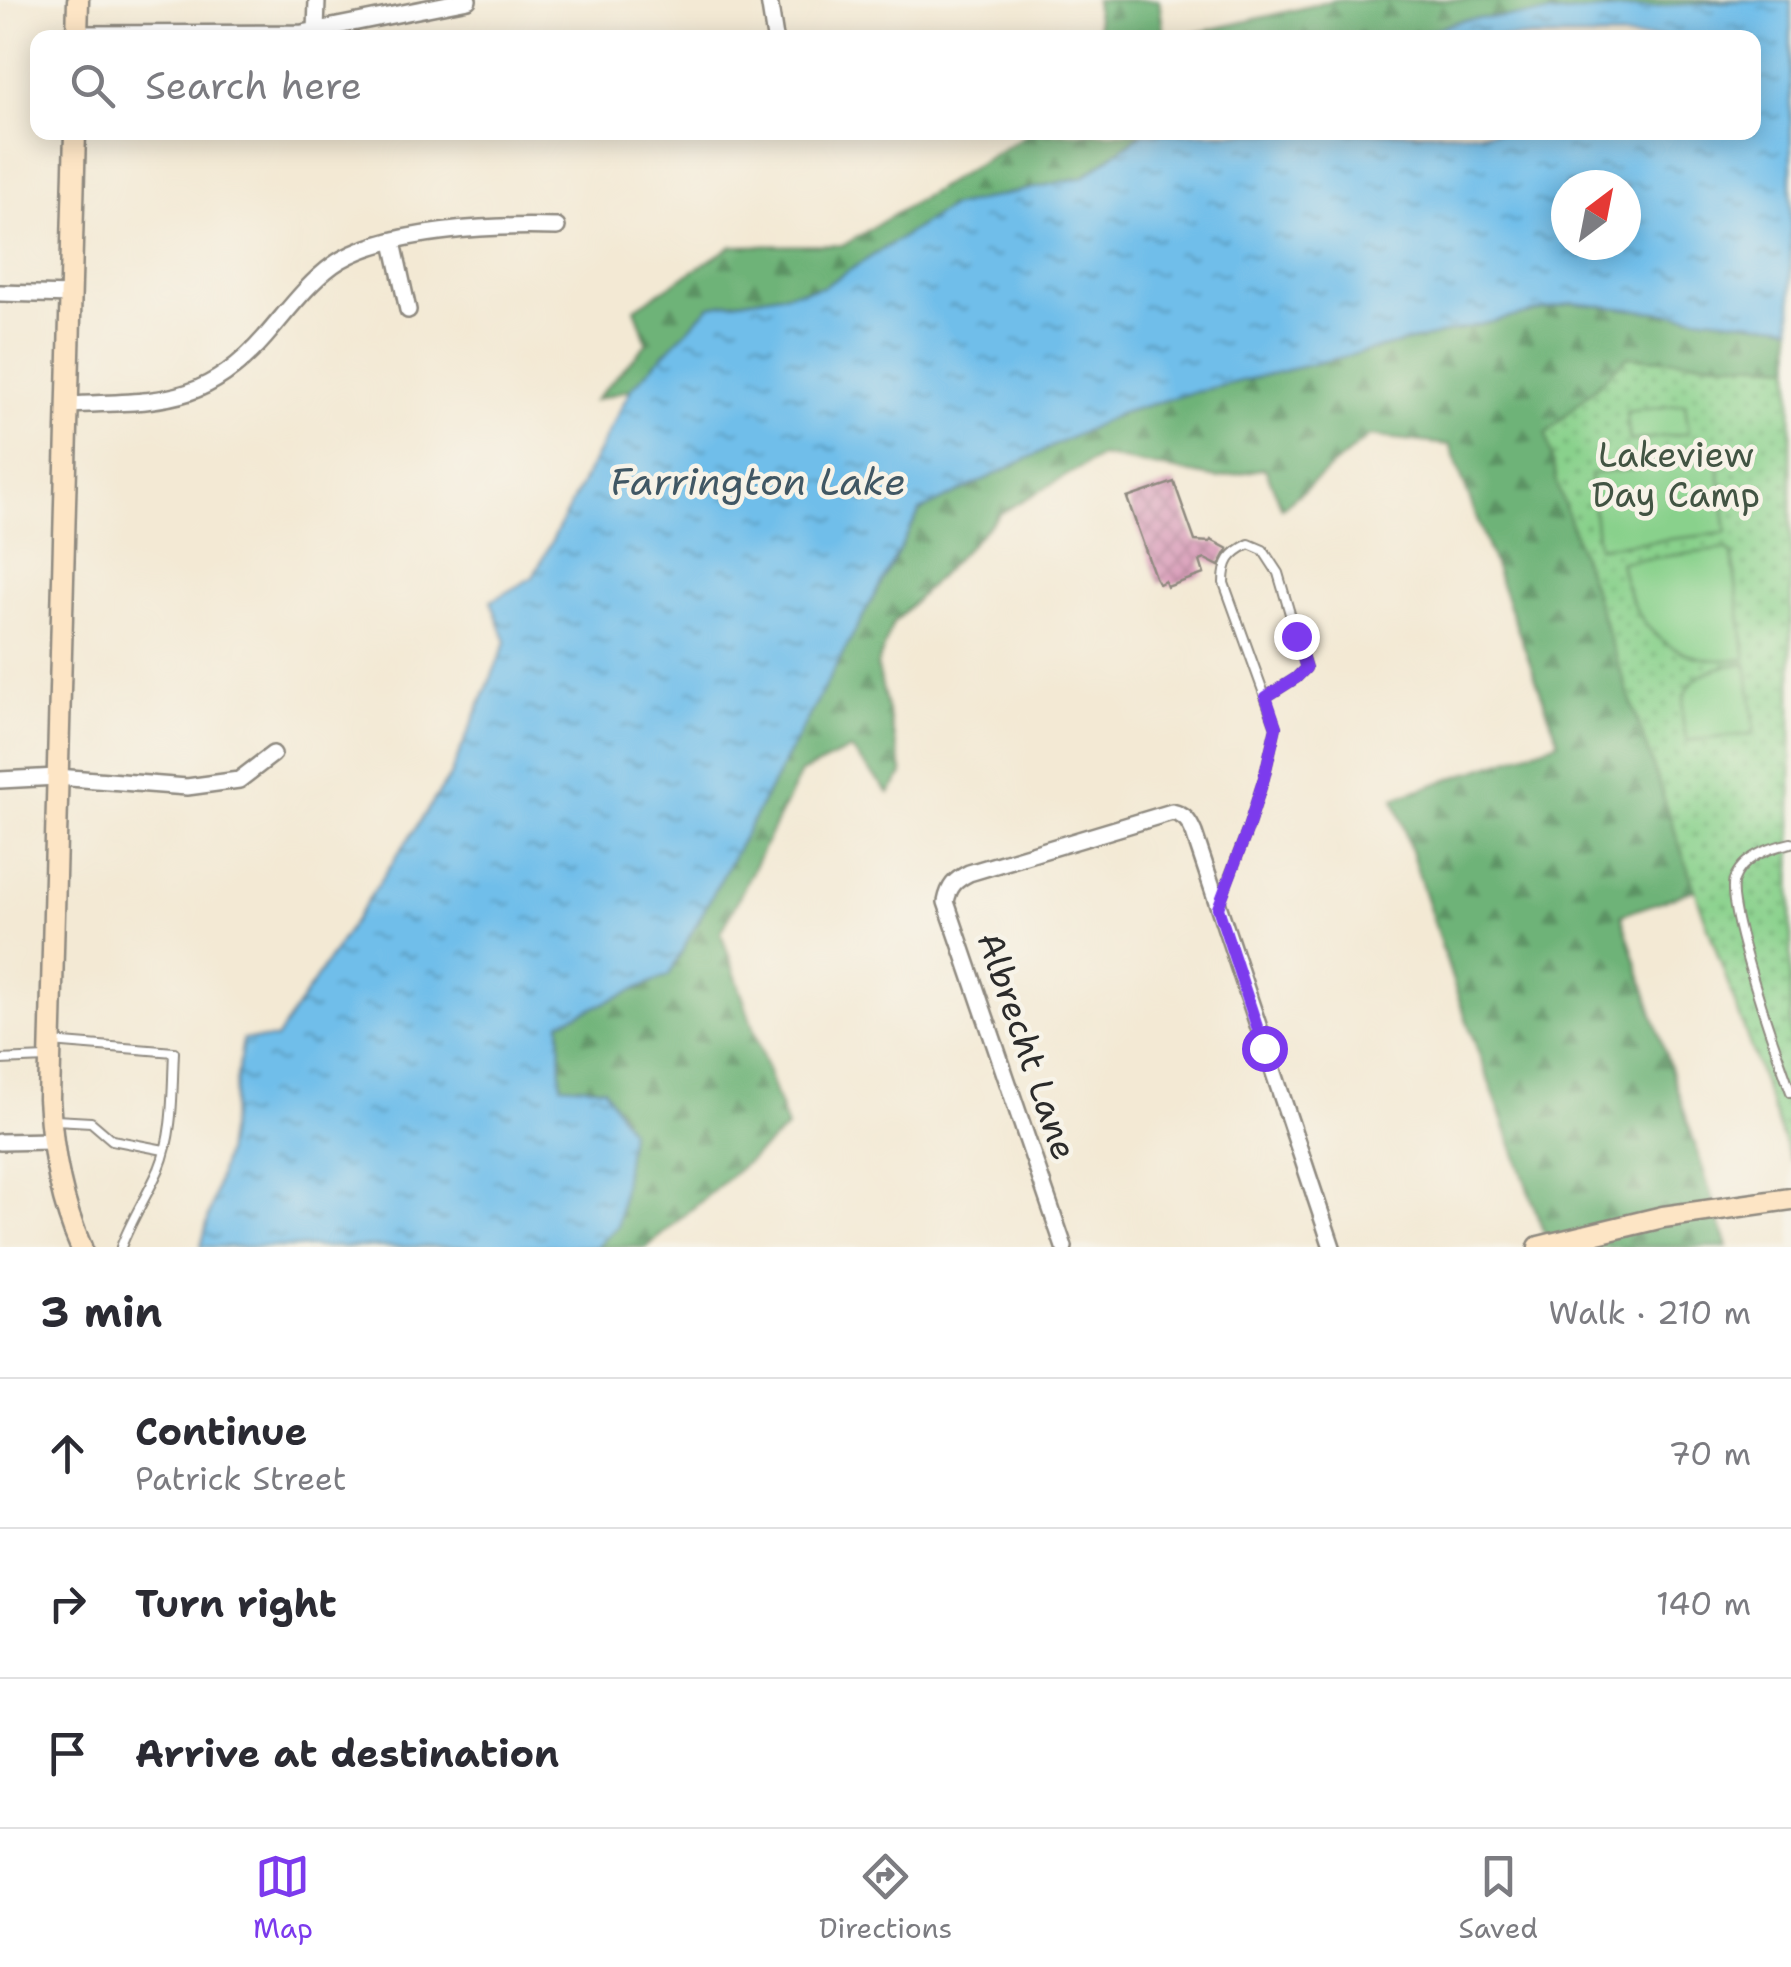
<!DOCTYPE html>
<html lang="en">
<head>
<meta charset="utf-8">
<style>
	body { margin:0; font-family:"Shantell Sans",sans-serif; background:#f2f2f3; color:#2b2b33 }
	.compass { position:absolute; left:1551px; top:170px; width:90px; height:90px; border-radius:50%; background:#fff; box-shadow:0 5px 25px #0003; rotate:32deg }
	.stop { position:absolute; width:30px; height:30px; margin:-22px; border:8px solid #7c3aed; border-radius:50%; background:#fff }
	.stop.end { background:#7c3aed; border-color:#fff; box-shadow:0 2px 10px #0008 }
	.list { margin:0; padding:0; list-style:none }
	h2 { display:flex; justify-content:space-between; align-items:center; height:130px; margin:0; padding:0 40px; font-size:42px }
	h2 small { font-size:32px; font-weight:400; color:#7c7c81 }
	.list li { display:grid; grid-template-columns:65px 1fr auto; gap:30px; align-items:center; box-sizing:border-box; height:150px; padding:0 40px; border-top:2px solid #e1e1e2 }
	.list b { display:block; font-size:38px; white-space:nowrap }
	.list p { margin:0; font-size:32px; white-space:nowrap; color:#7c7c81 }
	.list em { font-size:32px; font-style:normal; color:#7c7c81 }
	.icon { flex:none; width:55px; height:55px; fill:none; stroke:currentColor; stroke-width:2; stroke-linecap:round; stroke-linejoin:round }
	.map { position:relative; flex:none; width:1791px; height:1247px; overflow:hidden }
	.search { position:absolute; background:#fff; box-shadow:0 5px 25px #0003; left:30px; right:30px; top:30px; height:110px; display:flex; align-items:center; gap:25px; box-sizing:border-box; padding:0 35px; border-radius:20px; color:#7c7c81; font-size:38px }
	.sheet { height:580px; background:#fff }
	nav { display:flex; justify-content:space-around; align-items:center; box-sizing:border-box; height:140px; border-top:2px solid #e1e1e2; background:#fff; font-size:28px; color:#7c7c81 }
	nav a { display:grid; justify-items:center; gap:5px }
	nav .on { color:#7c3aed }
	.map>svg:first-child { display:block }
	.forest { fill:url(#forest-firs); stroke:#4c6f52; stroke-width:2.5 }
	.park { fill:url(#park-dots); stroke:#5a7e5c; stroke-width:2.5 }
	.garden { fill:#89d18c; stroke:#5a7e5c; stroke-width:2.5 }
	.water { fill:url(#water-ripples); stroke:#4e748a; stroke-width:2.5; fill-rule:evenodd }
	.building { fill:url(#building-cross-hatch) }
	.lines { fill:none; stroke-linecap:round; stroke-linejoin:round }
	.lane-casing { stroke:#8f8a80; stroke-width:12 }
	.street-casing { stroke:#8f8a80; stroke-width:20 }
	.secondary-casing { stroke:#8f8a80; stroke-width:25 }
	.lane { stroke:#fff; stroke-width:8 }
	.street { stroke:#fff; stroke-width:15 }
	.secondary { stroke:#fde5c5; stroke-width:20 }
	.route { stroke:#7c3aed; stroke-width:12 }
	.labels { text-anchor:middle; stroke-width:9; stroke-linejoin:round; paint-order:stroke }
	.park-label { font-size:35px; fill:#425443; stroke:#f7f3e8 }
	.street-label { font-size:35px; fill:#2b2b2b; stroke:#f7f3e8 }
	.water-label { font-size:38px; font-style:italic; fill:#405764; stroke:#f7f3e8 }
</style>
</head>
<body>
<div class="map">
<svg width="1791" height="1247" viewBox="0 0 1791 1247">
	<defs>
		<pattern id="forest-firs" width="22" height="20" patternUnits="userSpaceOnUse" patternTransform="scale(2.5)"><rect width="22" height="20" fill="#6eb378"/><path d="M5 1l3.5 6h-7zM16 11l3.5 6h-7z" fill="#5b9263"/></pattern>
		<pattern id="park-dots" width="8" height="8" patternUnits="userSpaceOnUse" patternTransform="scale(2.5)"><rect width="8" height="8" fill="#89d18c"/><path d="M2 2h.1M6 6h.1" fill="none" stroke="#70aa73" stroke-width="1.8" stroke-linecap="round"/></pattern>
		<pattern id="water-ripples" width="26" height="14" patternUnits="userSpaceOnUse" patternTransform="scale(2.5)"><rect width="26" height="14" fill="#70beea"/><path d="M2 4q2-2 4 0t4 0M15 11q2-2 4 0t4 0" fill="none" stroke="#5c9bbe"/></pattern>
		<pattern id="building-cross-hatch" width="8" height="8" patternUnits="userSpaceOnUse" patternTransform="scale(2.5)"><rect width="8" height="8" fill="#d795b6"/><path d="M0 0l8 8M0 8l8-8" fill="none" stroke="#af7a94"/></pattern>
	</defs>
	<rect width="100%" height="100%" fill="#f7f3e8"/>
	<filter id="ink" filterUnits="userSpaceOnUse"><feTurbulence type="fractalNoise" baseFrequency=".01" numOctaves="2"/><feDisplacementMap in="SourceGraphic" scale="20" xChannelSelector="R" yChannelSelector="G"/><feConvolveMatrix kernelMatrix="1 2 1 2 8 2 1 2 1" color-interpolation-filters="sRGB"/></filter>
	<filter id="wash" filterUnits="userSpaceOnUse"><feTurbulence type="fractalNoise" baseFrequency=".0048" numOctaves="4" result="noise"/><feDisplacementMap in="SourceGraphic" scale="40" xChannelSelector="R" yChannelSelector="G"/><feGaussianBlur stdDeviation="2.25" result="paint"/><feColorMatrix in="noise" values="0 0 0 0 0 0 0 0 0 0 0 0 0 0 0 0 0 1.4 0 .05"/><feComposite in="paint" operator="in"/></filter>
	<g filter="url(#wash)">
		<rect width="100%" height="100%" fill="#f3e9d4"/>
		<path class="forest" d="M1095,0H1159L1164,37H1099Z
			M1336,0H1745L1412,37L1176,38Z
			M1029,133H1143L1083,177L950,207L823,287L710,306L631,389L595,400L647,343L635,308L732,246L844,245Z
			M1572,303L1791,326V366L1627,357L1558,486L1695,890L1621,915L1728,1247H1549L1455,988L1394,798L1559,742L1450,445L1369,436L1282,508L1265,468L1218,478L1101,456L1001,513L893,623L877,666L903,774L889,793L851,749L801,773L721,933L787,1128L647,1247H596L618,1226L561,1085L560,1022L669,975L920,511L1121,413L1190,393Z"/>
		<path class="park" d="M1627,357L1791,366V1162L1695,890L1558,486L1546,434Z"/>
		<path class="garden" d="M1685,404L1689,433L1630,441L1626,412Z
			M1718,460L1727,533L1598,547L1590,474Z
			M1726,549L1732,554L1746,659C1674,667 1633,631 1620,562Z
			M1747,663L1755,729L1751,734L1687,741C1671,686 1695,668 1747,663Z"/>
		<path class="water" d="M1745,0H1791V326L1572,303L1190,393L1121,413L920,511L669,975L560,1022L561,1085L604,1088L630,1131L618,1226L596,1247H201L225,1153L243,1039H276L450,776L506,642L491,601L533,577L631,389L710,306L823,287L950,207L1083,177L1143,133L1754,132V38L1412,37L1462,20ZM1566,185H1626V245H1566Z"/>
		<g id="blocks">
			<path class="building" d="M1174,482L1195,541L1210,542L1211,540L1228,549L1219,566L1205,559L1200,561L1204,574L1167,587L1165,581L1159,584L1155,577L1127,498Z"/>
		</g>
	</g>
	<g filter="url(#ink)">
		<use href="#blocks" fill-opacity="0" stroke="#8f8a80" stroke-width="2.5"/>
		<g class="lines">
			<g class="lane-casing">
				<path id="lane" d="M1791,843C1769,848 1742,857 1734,880C1724,905 1779,1059 1791,1092
					M1219,904L1247,831L1264,778L1276,727L1224,583C1224,562 1230,553 1249,544L1263,550L1278,573L1306,668L1296,678L1266,697
					M51,1042L174,1052C172,1090 174,1133 159,1169C147,1196 131,1220 121,1247
					M0,1060L46,1058
					M55,1120L91,1122L112,1140L164,1150"/>
			</g>
			<g class="street-casing">
				<path id="street" d="M769,0L775,38
					M316,31L317,0
					M77,34L302,33L468,0
					M393,242L408,310
					M0,293L72,295
					M70,405C156,400 203,408 265,337C286,313 307,284 333,265C383,229 497,225 557,227
					M0,780L57,777L187,787L239,780L273,754
					M0,1142L51,1141
					M1064,1247L946,902C949,886 955,880 969,873L1172,812C1185,815 1189,821 1194,833L1332,1247"/>
			</g>
			<g class="secondary-casing">
				<path id="secondary" d="M77,38L78,0
					M75,132C69,455 57,777 49,1099C52,1150 60,1200 81,1247
					M1539,1247L1663,1217L1791,1199"/>
			</g>
			<use href="#lane" class="lane"/>
			<use href="#street" class="street"/>
			<use href="#secondary" class="secondary"/>
		</g>
	</g>
	<g class="lines" filter="url(#ink)">
		<path class="route" d="M1264,1048L1218,908L1247,831L1264,778L1276,727L1266,697L1296,678L1306,668L1296,636"/>
	</g>
	<g class="labels">
		<g class="park-label">
			<text x="1676" y="467">Lakeview<tspan x="1676" dy="40">Day Camp</tspan></text>
		</g>
		<g class="street-label">
			<text transform="translate(1027 1046) rotate(71)" y="12">Albrecht Lane</text>
		</g>
		<g class="water-label">
			<text x="758" y="495">Farrington Lake</text>
		</g>
	</g>
</svg>
<svg class="compass" viewBox="-18 -18 36 36"><path d="M0-13l5 13h-10z" fill="#e53935"/><path d="M0 13l5-13h-10z" fill="#7c7c81"/></svg>
<div class="stop" style="left:1264px;top:1048px"></div>
<div class="stop end" style="left:1296px;top:636px"></div>
<div class="search"><svg class="icon" aria-label="search" viewBox="0 0 24 24"><circle cx="10" cy="10" r="6"/><path d="M15 15l6 6"/></svg>Search here</div>
</div>
<section class="sheet">
<h2>3 min<small>Walk · 210 m</small></h2>
<ul class="list">
<li><svg class="icon" aria-label="ahead" viewBox="0 0 24 24"><path d="M12 20V5M6 11l6-6 6 6"/></svg><div><b>Continue</b><p>Patrick Street</p></div><em>70 m</em></li>
<li><svg class="icon" aria-label="right" viewBox="0 0 24 24"><path d="M7 20v-9h11M14 6l5 5-5 5"/></svg><div><b>Turn right</b></div><em>140 m</em></li>
<li><svg class="icon" aria-label="arrive" viewBox="0 0 24 24"><path d="M6 21V4h12l-3 4 3 4H6"/></svg><div><b>Arrive at destination</b></div></li>
</ul>
</section>
<nav>
<a class="on"><svg class="icon" aria-label="map" viewBox="0 0 24 24"><path d="M3 6l6-2 6 2 6-2v14l-6 2-6-2-6 2zM9 4v14M15 6v14"/></svg>Map</a>
<a><svg class="icon" aria-label="directions" viewBox="0 0 24 24"><path d="M12 3l9 9-9 9-9-9zM9 14v-3h6M13 9l2 2-2 2"/></svg>Directions</a>
<a><svg class="icon" aria-label="saved" viewBox="0 0 24 24"><path d="M7 4h10v16l-5-4-5 4z"/></svg>Saved</a>
</nav>
</body>
</html>
